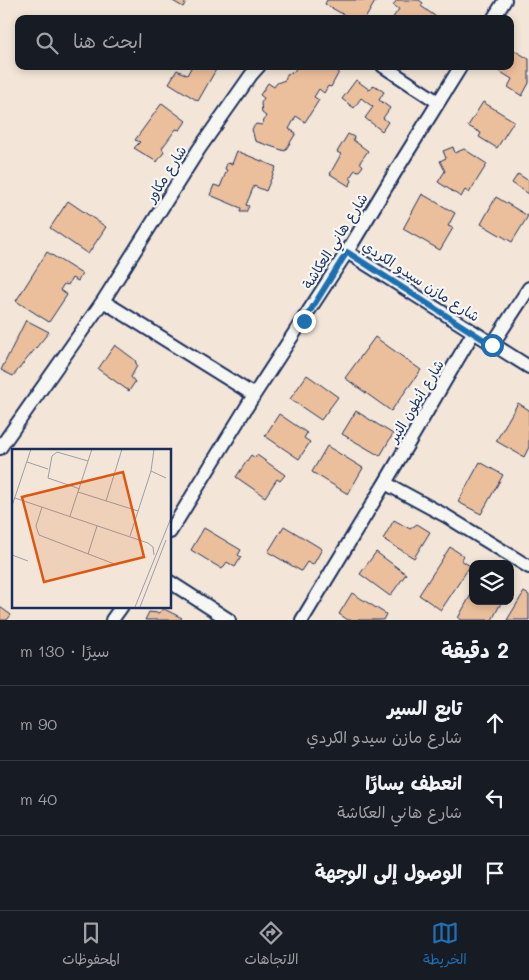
<!DOCTYPE html>
<html lang="ar">
<head>
<meta charset="utf-8">
<style>
	body { margin:0; font-family:Mali,"Playpen Sans Arabic",sans-serif; background:#20242c; color:#f1f3f6; direction:rtl }
	.controls { position:absolute; right:15px; bottom:15px; display:grid; overflow:hidden; border-radius:10px; box-shadow:0 2px 8px #0003 }
	.controls button { width:45px; height:45px; display:grid; place-items:center; padding:0; border:0; border-bottom:1px solid #363941; background:#171b24; color:#f1f3f6; font:25px sans-serif }
	.stop { position:absolute; width:15px; height:15px; margin:-11px; border:4px solid #1f6fb2; border-radius:50%; background:#fff }
	.stop.end { background:#1f6fb2; border-color:#fff; box-shadow:0 1px 5px #0008 }
	.list { margin:0; padding:0; list-style:none }
	h2 { display:flex; justify-content:space-between; align-items:center; height:65px; margin:0; padding:0 20px; font-size:21px }
	h2 small { font-size:16px; font-weight:400; color:#9ea1a6 }
	.list li { display:grid; grid-template-columns:32px 1fr auto; gap:15px; align-items:center; box-sizing:border-box; height:75px; padding:0 20px; border-top:1px solid #363941 }
	.list b { display:block; font-size:19px; white-space:nowrap }
	.list p { margin:0; font-size:16px; white-space:nowrap; color:#9ea1a6 }
	.list em { font-size:16px; font-style:normal; color:#9ea1a6 }
	.icon { flex:none; width:28px; height:28px; fill:none; stroke:currentColor; stroke-width:2; stroke-linecap:round; stroke-linejoin:round }
	.map { position:relative; flex:none; width:529px; height:620px; overflow:hidden; direction:ltr }
	.search { position:absolute; background:#171b24; box-shadow:0 2px 8px #0003; left:15px; right:15px; top:15px; height:55px; display:flex; align-items:center; gap:12px; box-sizing:border-box; padding:0 18px; border-radius:10px; color:#9ea1a6; font-size:19px }
	.sheet { height:290px; background:#171b24 }
	nav { display:flex; justify-content:space-around; align-items:center; box-sizing:border-box; height:70px; border-top:1px solid #363941; background:#171b24; font-size:14px; color:#9ea1a6 }
	nav a { display:grid; justify-items:center; gap:2px }
	nav .on { color:#1f6fb2 }
	.map>svg:first-child { display:block }
	.building { fill:#ecbf9c; stroke:#1b2f5e }
	.lines { fill:none; stroke-linecap:round; stroke-linejoin:round }
	.street-casing { stroke:#1b2f5e; stroke-width:16 }
	.street { stroke:#f6f6f2; stroke-width:12 }
	.route { stroke:#1f6fb2; stroke-width:6 }
	.labels { text-anchor:middle; stroke-width:4.5; stroke-linejoin:round; paint-order:stroke }
	.street-label { font-size:14px; fill:#1b2f5e; stroke:#f6f6f2 }
	.inset-road { fill:none; stroke:#9d9da7; stroke-width:1 }
	.view { fill:#de5710; fill-opacity:0.15; stroke:#de5710; stroke-width:2.5 }
	.inset-edge { fill:none; stroke:#1b2f5e; stroke-width:2.5 }
</style>
</head>
<body>
<div class="map">
<svg width="529" height="620" viewBox="0 0 529 620">
	<rect width="100%" height="100%" fill="#f3e6d8"/>
	<filter id="ink" filterUnits="userSpaceOnUse"><feTurbulence type="fractalNoise" baseFrequency=".02" numOctaves="2"/><feDisplacementMap in="SourceGraphic" scale="10" xChannelSelector="R" yChannelSelector="G"/><feConvolveMatrix kernelMatrix="1 2 1 2 8 2 1 2 1" color-interpolation-filters="sRGB"/></filter>
	<g filter="url(#ink)">
		<path class="building" d="M171,0H187L183,7Z
			M327,0H376L365,19H351L325,4Z
			M397,0H419L423,3L421,6L439,19H392L399,9L393,5Z
			M510,48L529,59V83L522,96L508,87L512,79L499,71L503,66H510Z
			M192,66H218L198,101L169,83L177,70L187,75Z
			M297,66H330L339,72L331,87L328,86L324,93L319,89L314,97L319,100L305,122L296,116L289,129L296,133L285,151L255,141L252,129L256,124L262,125L266,116L262,113L261,103L264,98L260,95L268,83L274,87L277,83L285,80L287,74L294,72Z
			M356,80L370,90L374,85L384,92L379,100L390,108L383,118L388,122L382,131L365,118L373,107L361,98L354,108L342,99Z
			M483,102L514,121L497,148L479,137L481,133L468,126Z
			M162,103L186,121L180,130L176,129L162,148L164,152L157,162L134,148L140,142L135,140Z
			M348,134L354,137L353,140L368,151L360,162L363,166L359,171L355,170L350,177L352,181L349,186L330,174L341,154L337,152Z
			M453,147L455,153L464,149L487,164L469,193L465,190L461,197L438,182L445,171L440,161L446,158L443,151Z
			M237,151L276,167L266,191L254,186L246,205L249,206L246,212H240L241,208L210,195L214,185L220,187L227,170L225,169L227,163L232,164Z
			M518,174L529,181V194L512,183Z
			M422,194L455,213L448,226L453,228L440,250L403,229Z
			M496,197L528,216L512,242L481,224Z
			M68,201L106,227L88,254L50,228Z
			M47,252L82,274L78,281L72,278L68,285L64,284L60,290L67,295L49,322L16,301Z
			M26,320L49,332L13,376L1,370Z
			M375,337L421,370L391,411L345,378Z
			M115,345L135,360L137,366L131,377L135,382L129,391L98,369Z
			M307,375L338,397L321,420L290,399Z
			M518,403L529,410V447L524,457L496,441Z
			M356,411L393,434L380,456L342,434Z
			M279,414L307,433L304,438L310,442L299,459L265,436Z
			M327,446L363,468L348,494L312,472Z
			M251,455L255,458L257,455L285,475L280,481L277,479L265,497L236,477Z
			M480,462L503,475L481,514L458,502Z
			M394,520L410,529L417,524L430,532L414,558L383,539Z
			M284,526L322,549L313,565L307,562L301,571L268,552Z
			M204,528L241,550L238,555L241,557L235,567L227,562L222,569L191,550Z
			M450,547L464,556L461,560L470,566L441,610L419,595Z
			M376,552L406,574L390,596L360,574Z
			M473,591V601H502L492,620H462L458,618Z
			M524,592L529,595V620H507Z
			M352,593L386,614L383,620H348L339,614Z
			M0,607L11,615L7,620H0Z
			M164,609L182,618L180,620H145L149,612L158,613Z"/>
		<g class="lines">
			<g class="street-casing">
				<path id="street" d="M493,19L505,0
					M383,66L438,102
					M347,252L529,367
					M103,301L254,395
					M492,345L529,288
					M0,448L103,301L199,149L251,75L259,66
					M385,483L446,516L529,567
					M170,532L254,395L347,252L397,169L461,66
					M170,582L229,620
					M112,620L122,606
					M302,620L385,483L473,333"/>
			</g>
			<use href="#street" class="street"/>
		</g>
	</g>
	<g class="lines" filter="url(#ink)">
		<path class="route" d="M304,321L347,252L492,345"/>
	</g>
	<g class="labels">
		<g class="street-label">
			<text transform="translate(166 174) rotate(-58)" y="5">شارع مكاور</text>
			<text transform="translate(335 241) rotate(-58)" y="5">شارع هاني العكاشة</text>
			<text transform="translate(421 281) rotate(33)" y="5">شارع مازن سيدو الكردي</text>
			<text transform="translate(416 401) rotate(-59)" y="5">شارع أنطون النبر</text>
		</g>
	</g>
	<g transform="translate(12 449)">
		<rect width="159" height="159" fill="#f3e6d8"/>
		<path class="inset-road" d="M15,13L36,20M139,22L154,29M68,40L36,29L40,7L45,3L76,12M66,43L126,62M3,49L136,94L141,98L142,106M94,52L110,0M0,57L19,0M30,58L24,77L27,86L105,116M58,67L80,0M118,87L139,22L142,0M76,105L85,77M0,106L16,112M123,158L159,69M128,158L154,91"/>
		<path class="view" d="M111,23L132,108L32,133L10,48Z"/>
		<rect width="159" height="159" class="inset-edge"/>
	</g>
</svg>
<div class="controls">
<button><svg class="icon" aria-label="layers" viewBox="0 0 24 24"><path d="M12 4l9 5-9 5-9-5zM3 14l9 5 9-5"/></svg></button>
</div>
<div class="stop" style="left:492px;top:345px"></div>
<div class="stop end" style="left:304px;top:321px"></div>
<div class="search"><svg class="icon" aria-label="search" viewBox="0 0 24 24"><circle cx="10" cy="10" r="6"/><path d="M15 15l6 6"/></svg>ابحث هنا</div>
</div>
<section class="sheet">
<h2>2 دقيقة<small>سيرًا · 130 m</small></h2>
<ul class="list">
<li><svg class="icon" aria-label="ahead" viewBox="0 0 24 24"><path d="M12 20V5M6 11l6-6 6 6"/></svg><div><b>تابع السير</b><p>شارع مازن سيدو الكردي</p></div><em>90 m</em></li>
<li><svg class="icon" aria-label="left" viewBox="0 0 24 24"><path d="M17 20v-9H6M10 6l-5 5 5 5"/></svg><div><b>انعطف يسارًا</b><p>شارع هاني العكاشة</p></div><em>40 m</em></li>
<li><svg class="icon" aria-label="arrive" viewBox="0 0 24 24"><path d="M6 21V4h12l-3 4 3 4H6"/></svg><div><b>الوصول إلى الوجهة</b></div></li>
</ul>
</section>
<nav>
<a class="on"><svg class="icon" aria-label="map" viewBox="0 0 24 24"><path d="M3 6l6-2 6 2 6-2v14l-6 2-6-2-6 2zM9 4v14M15 6v14"/></svg>الخريطة</a>
<a><svg class="icon" aria-label="directions" viewBox="0 0 24 24"><path d="M12 3l9 9-9 9-9-9zM9 14v-3h6M13 9l2 2-2 2"/></svg>الاتجاهات</a>
<a><svg class="icon" aria-label="saved" viewBox="0 0 24 24"><path d="M7 4h10v16l-5-4-5 4z"/></svg>المحفوظات</a>
</nav>
</body>
</html>
